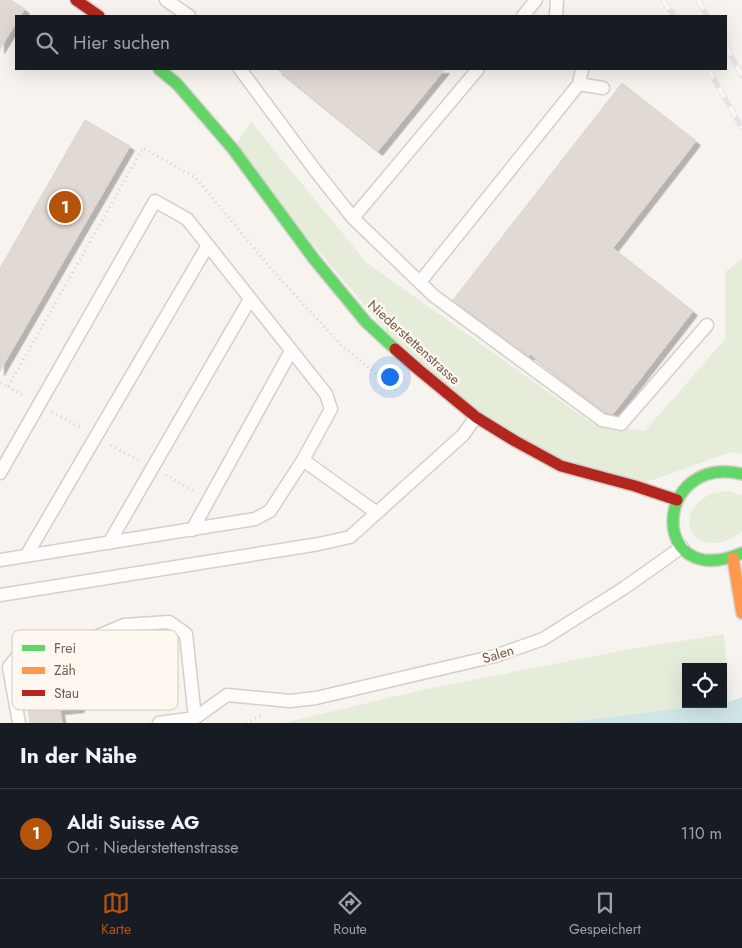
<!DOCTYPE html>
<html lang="de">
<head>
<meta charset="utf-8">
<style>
	body { margin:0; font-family:Jost,sans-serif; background:#20242c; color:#f1f3f6 }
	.controls { position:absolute; right:15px; bottom:15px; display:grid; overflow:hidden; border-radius:0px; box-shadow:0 5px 20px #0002 }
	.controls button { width:45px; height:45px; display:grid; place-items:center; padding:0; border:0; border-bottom:1px solid #363941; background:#171b24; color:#f1f3f6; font:25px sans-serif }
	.you { position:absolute; left:389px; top:376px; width:18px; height:18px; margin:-12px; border:4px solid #fff; border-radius:50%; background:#1a73e8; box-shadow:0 0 0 8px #1a73e833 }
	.badge { display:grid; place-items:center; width:32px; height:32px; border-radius:50%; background:#b45309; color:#fff; font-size:16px; font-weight:700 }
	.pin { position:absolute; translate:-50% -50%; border:2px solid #fff; box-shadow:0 1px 5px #0006 }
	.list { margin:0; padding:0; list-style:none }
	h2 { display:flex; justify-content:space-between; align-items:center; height:65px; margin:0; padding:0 20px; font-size:21px }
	h2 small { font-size:16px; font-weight:400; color:#9ea1a6 }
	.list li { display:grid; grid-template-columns:32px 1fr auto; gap:15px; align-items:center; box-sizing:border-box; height:90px; padding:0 20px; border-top:1px solid #363941 }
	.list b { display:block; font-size:19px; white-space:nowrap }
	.list p { margin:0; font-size:16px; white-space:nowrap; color:#9ea1a6 }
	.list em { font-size:16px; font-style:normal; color:#9ea1a6 }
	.icon { flex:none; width:28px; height:28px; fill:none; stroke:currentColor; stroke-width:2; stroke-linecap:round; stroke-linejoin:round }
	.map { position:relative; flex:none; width:742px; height:723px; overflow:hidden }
	.search { position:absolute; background:#171b24; box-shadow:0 5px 20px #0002; left:15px; right:15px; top:15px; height:55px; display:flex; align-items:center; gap:12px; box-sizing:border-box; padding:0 18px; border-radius:0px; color:#9ea1a6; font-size:19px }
	.sheet { height:155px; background:#171b24 }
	nav { display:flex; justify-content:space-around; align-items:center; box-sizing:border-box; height:70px; border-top:1px solid #363941; background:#171b24; font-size:14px; color:#9ea1a6 }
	nav a { display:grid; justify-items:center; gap:2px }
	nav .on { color:#b45309 }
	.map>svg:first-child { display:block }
	.green { fill:#e5edda }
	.water { fill:#d0e6e6 }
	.building { fill:#e1d9d3; stroke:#dfd6d1; filter:url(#shadow) }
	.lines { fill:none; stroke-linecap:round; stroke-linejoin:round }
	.lane-casing { stroke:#d4cfc9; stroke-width:15 }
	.fast-casing { stroke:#d5cfc9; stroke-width:14 }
	.slow-casing { stroke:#d5cfc9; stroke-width:14 }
	.jam-casing { stroke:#d5cfc9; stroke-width:14 }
	.path { stroke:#d7d1cd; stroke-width:3; stroke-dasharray:1 4; stroke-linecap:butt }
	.lane { stroke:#fefdfc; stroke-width:12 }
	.fast { stroke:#63d668; stroke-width:11 }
	.slow { stroke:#ff974d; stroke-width:11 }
	.jam { stroke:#b3261e; stroke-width:11 }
	.rail-casing { stroke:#e5e4e6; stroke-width:5.5 }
	.rail { stroke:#fef8f0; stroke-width:4; stroke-dasharray:11; stroke-linecap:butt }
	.labels { text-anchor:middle; stroke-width:4.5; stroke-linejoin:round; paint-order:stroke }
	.street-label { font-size:14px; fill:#745b4f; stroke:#fef8f0 }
	.key { fill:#fef8f0; stroke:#d5c9c0; stroke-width:1 }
	.key-label { font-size:14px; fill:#745b4f }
</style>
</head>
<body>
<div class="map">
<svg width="742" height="723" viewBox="0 0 742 723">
	<defs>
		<filter id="shadow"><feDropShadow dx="4.5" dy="4.5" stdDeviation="0" flood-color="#0004"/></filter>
	</defs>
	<rect width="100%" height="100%" fill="#f7f3ee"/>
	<path class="green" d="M251,122L367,263L593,424L645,431L725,339V272L742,259V454L732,452L635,486L561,466L419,370L233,149Z
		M726,491L742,495V531C701,565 667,519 707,496C712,493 720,492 726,491Z
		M724,634L729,702L723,703V667H686V704H713L560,723H283L427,689L620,651Z"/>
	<path class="water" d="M742,697V723H560L713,704H723V703L729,702Z"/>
	<path class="building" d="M0,0H11L25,9L20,16H16V23L0,49Z
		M277,69H445L378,151Z
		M622,83L696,141L613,248L693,311L613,414L605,412L530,354L529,356L453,300Z
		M85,120L130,146L0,371V268Z
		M138,643L140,660L171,657L173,673L144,676L145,680L111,684L110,681L77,685L80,708L60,710L62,723H30L24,674L87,667V659L106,657L104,647Z"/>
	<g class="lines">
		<g class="lane-casing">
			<path id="lane" d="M166,0L189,16
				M523,16L536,0
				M556,16L557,0
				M240,69L315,170L353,218L434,296L602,420L621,424L707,325
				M579,84L582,69
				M353,218L478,69
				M420,282L579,84L603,88
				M303,460L377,513
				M0,473L155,201L187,219L326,394L331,409L303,460L270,511L255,519L0,560
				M192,530L291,351
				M109,543L250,299
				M26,556L208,245
				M0,595L319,544L350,537L463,435L476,417
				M19,723L9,667L20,653L58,646L70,648L124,625L169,622L186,634L195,718
				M159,723L195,718L227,695L290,701L316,698L495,656L543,639L624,588L682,547"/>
		</g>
		<g class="fast-casing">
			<path id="fast" d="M159,69L177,84L233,149L314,259L366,322L395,349
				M742,474C652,453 648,593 742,553"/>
		</g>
		<g class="slow-casing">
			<path id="slow" d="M733,558L742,613"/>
		</g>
		<g class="jam-casing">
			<path id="jam" d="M76,0L99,16
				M395,349L419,370L476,417L515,441L561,466L635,486L677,500"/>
		</g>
		<path class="path" d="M0,383L8,387L143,148L196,178L273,271L342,346L395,389L401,384
			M8,387L25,396
			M52,412L82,428
			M111,445L138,460
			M166,475L195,492
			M246,723L262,715"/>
		<use href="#lane" class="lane"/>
		<use href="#fast" class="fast"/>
		<use href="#slow" class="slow"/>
		<use href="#jam" class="jam"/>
		<g class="rail-casing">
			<path id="rail" d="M663,0L674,16
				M698,0L707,16
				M726,46L742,76
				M708,69L742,128"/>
		</g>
		<use href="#rail" class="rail"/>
	</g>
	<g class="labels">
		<g class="street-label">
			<text transform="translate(414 342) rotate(42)" y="5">Niederstettenstrasse</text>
			<text transform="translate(498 654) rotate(-17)" y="5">Salen</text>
		</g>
	</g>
	<rect x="12" y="630" width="166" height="80" rx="8" class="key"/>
	<rect x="22" y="645" width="23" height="6" fill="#63d668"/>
	<rect x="22" y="667" width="23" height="7" fill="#ff974d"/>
	<rect x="22" y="690" width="23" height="6" fill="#b3261e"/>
	<g class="key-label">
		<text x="54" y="653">Frei</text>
		<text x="54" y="675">Zäh</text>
		<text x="54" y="698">Stau</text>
	</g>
</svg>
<div class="controls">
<button><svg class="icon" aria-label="locate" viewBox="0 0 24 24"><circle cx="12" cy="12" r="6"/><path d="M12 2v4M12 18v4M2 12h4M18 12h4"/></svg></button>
</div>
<div class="you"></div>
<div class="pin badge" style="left:65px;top:207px">1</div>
<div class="search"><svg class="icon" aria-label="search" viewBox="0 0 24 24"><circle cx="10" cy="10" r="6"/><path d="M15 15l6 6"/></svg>Hier suchen</div>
</div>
<section class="sheet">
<h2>In der Nähe<small></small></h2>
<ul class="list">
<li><span class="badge">1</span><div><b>Aldi Suisse AG</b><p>Ort · Niederstettenstrasse</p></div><em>110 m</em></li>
</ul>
</section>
<nav>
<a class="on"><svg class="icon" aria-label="map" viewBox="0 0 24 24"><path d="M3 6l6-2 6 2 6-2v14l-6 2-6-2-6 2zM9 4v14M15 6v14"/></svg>Karte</a>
<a><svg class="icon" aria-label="directions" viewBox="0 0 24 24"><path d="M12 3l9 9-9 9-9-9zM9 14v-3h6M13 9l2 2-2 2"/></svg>Route</a>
<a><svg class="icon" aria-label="saved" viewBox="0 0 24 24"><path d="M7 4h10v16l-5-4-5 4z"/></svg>Gespeichert</a>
</nav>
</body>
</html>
